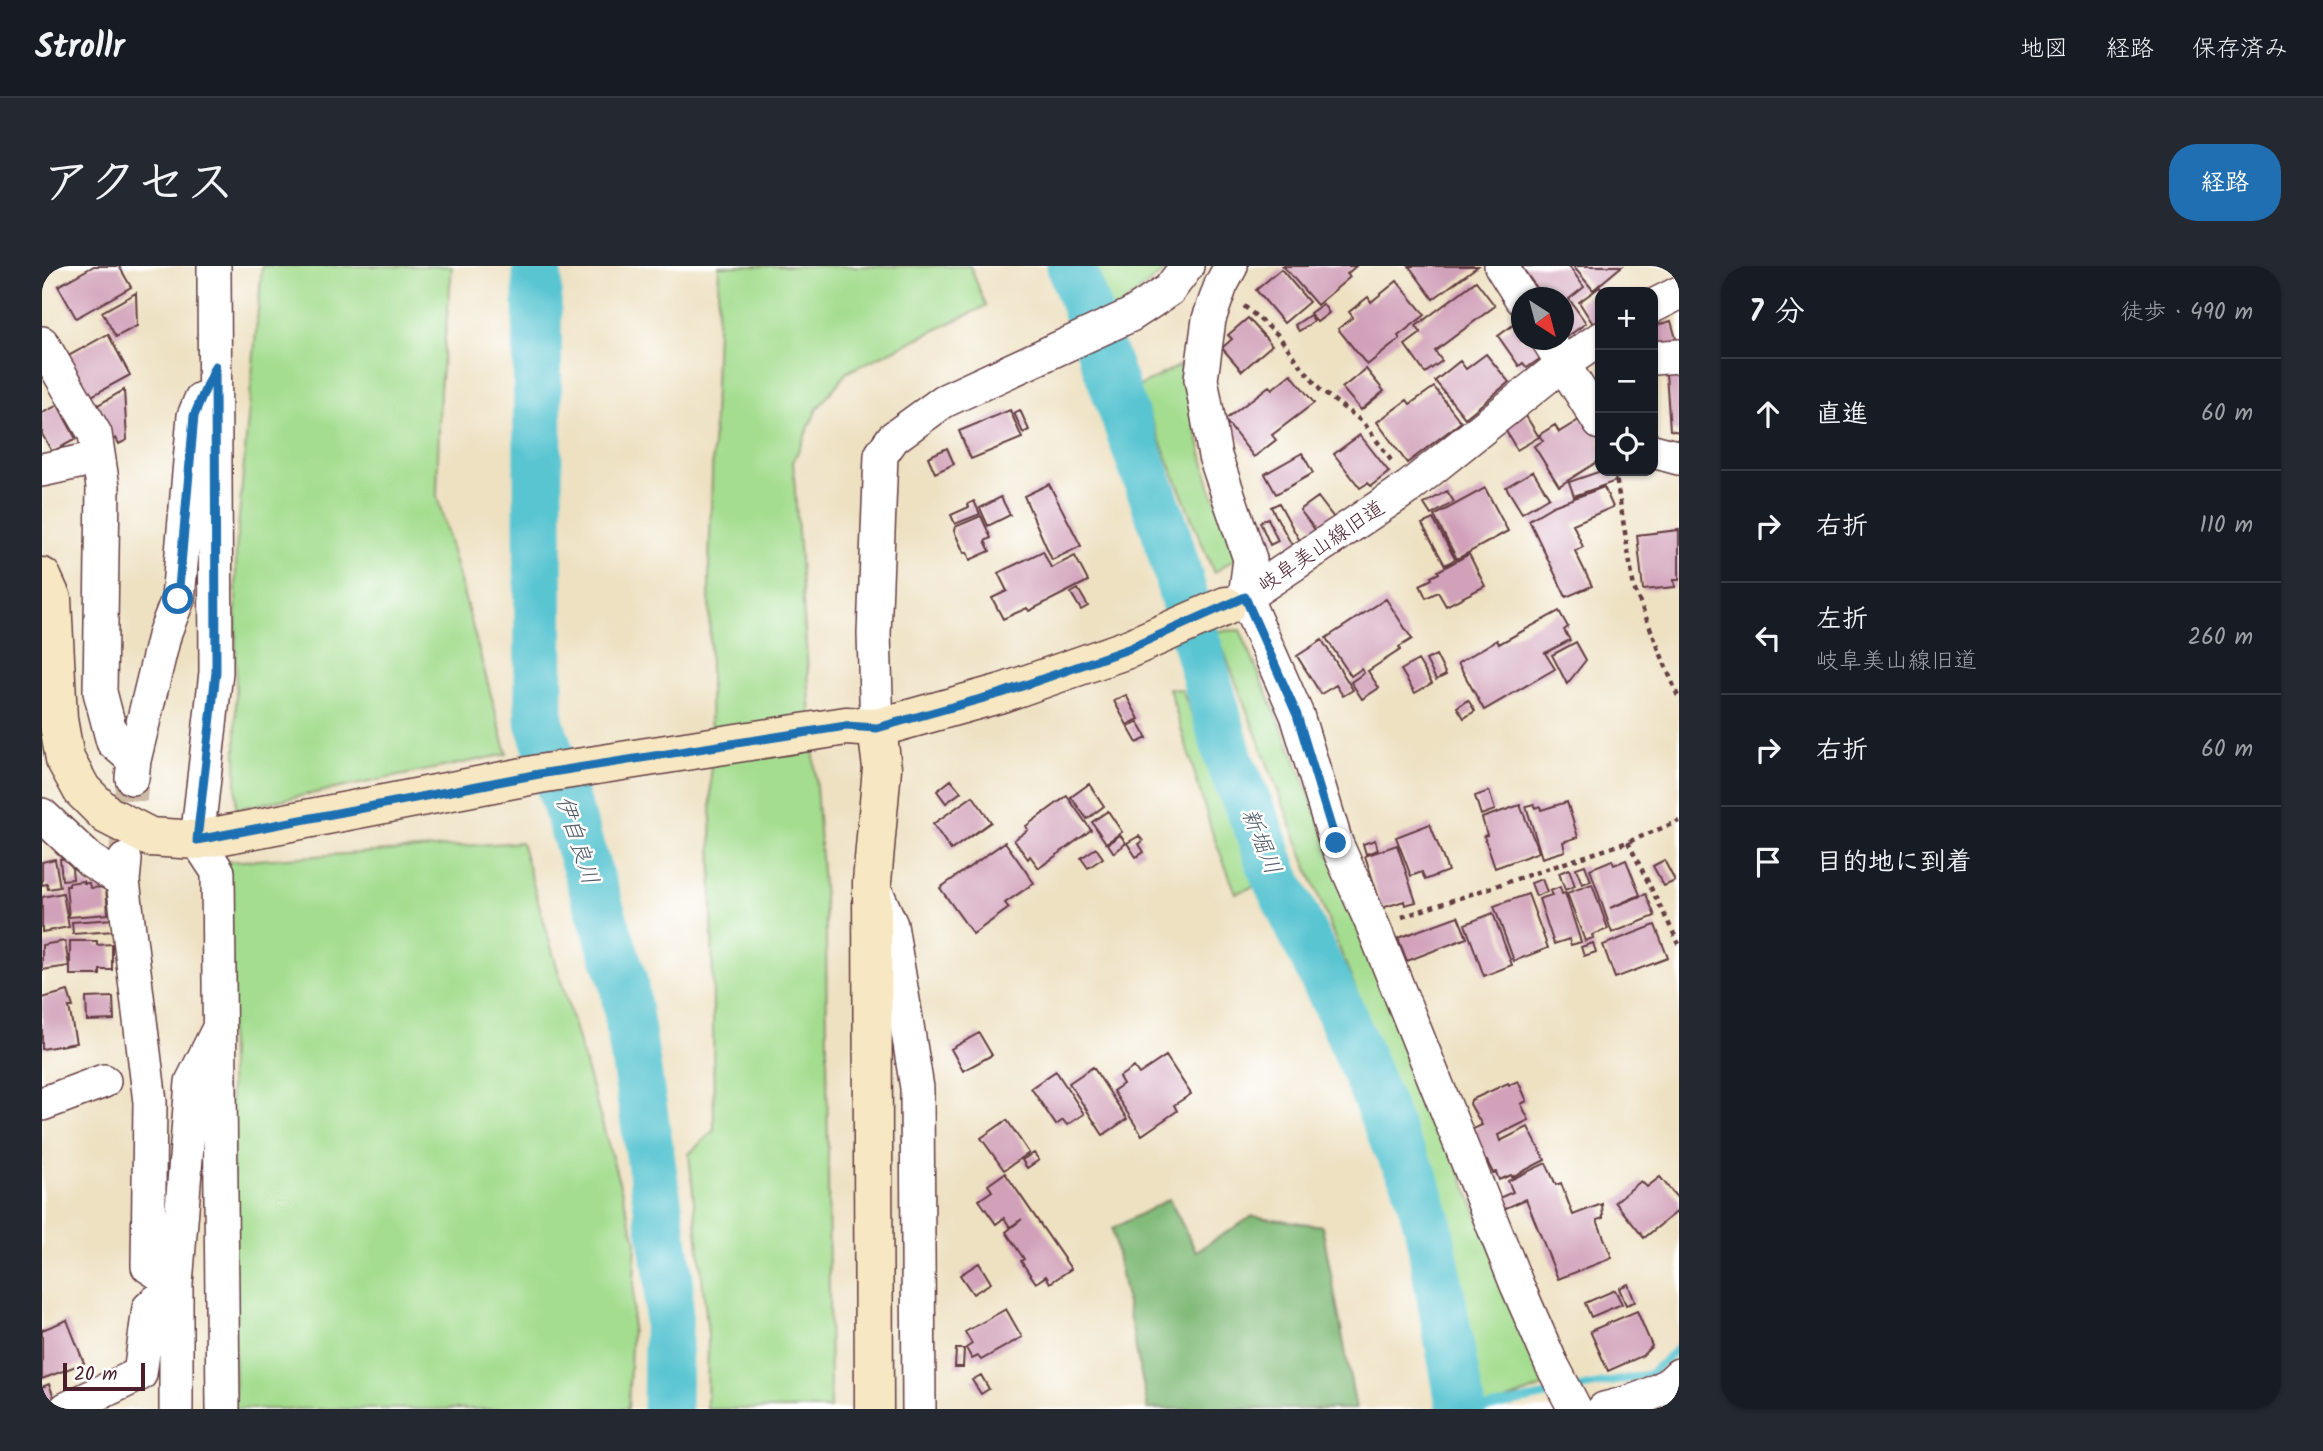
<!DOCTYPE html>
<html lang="ja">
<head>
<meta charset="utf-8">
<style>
	body { margin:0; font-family:Kalam,"Klee One",sans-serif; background:#242831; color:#f1f3f6 }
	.controls { position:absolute; right:21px; top:21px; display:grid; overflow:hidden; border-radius:14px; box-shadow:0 2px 5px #0004 }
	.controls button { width:63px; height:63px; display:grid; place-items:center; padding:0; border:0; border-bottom:2px solid #363941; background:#171b24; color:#f1f3f6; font:35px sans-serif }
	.compass { position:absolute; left:1469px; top:21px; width:63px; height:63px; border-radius:50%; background:#171b24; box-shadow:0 2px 5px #0004; rotate:144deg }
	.scale { position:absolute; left:21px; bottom:18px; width:82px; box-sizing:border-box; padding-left:7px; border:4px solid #4a1f2b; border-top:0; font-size:19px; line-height:24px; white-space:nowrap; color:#4a1f2b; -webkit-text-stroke:5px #fff; paint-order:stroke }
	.stop { position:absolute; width:21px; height:21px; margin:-16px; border:5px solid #1f6fb2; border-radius:50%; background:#fff }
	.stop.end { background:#1f6fb2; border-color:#fff; box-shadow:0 2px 7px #0008 }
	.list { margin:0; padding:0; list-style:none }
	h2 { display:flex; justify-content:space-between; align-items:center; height:91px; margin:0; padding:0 28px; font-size:30px }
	h2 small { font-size:23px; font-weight:400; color:#9ea1a6 }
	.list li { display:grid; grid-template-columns:46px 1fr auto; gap:21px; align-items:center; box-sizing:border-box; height:112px; padding:0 28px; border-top:2px solid #363941 }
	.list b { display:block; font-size:26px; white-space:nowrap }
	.list p { margin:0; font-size:23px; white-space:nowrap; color:#9ea1a6 }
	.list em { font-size:23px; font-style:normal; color:#9ea1a6 }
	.icon { flex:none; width:38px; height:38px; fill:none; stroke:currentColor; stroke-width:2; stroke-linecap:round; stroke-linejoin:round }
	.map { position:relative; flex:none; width:1637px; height:1143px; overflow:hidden; border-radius:28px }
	header { display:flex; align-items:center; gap:42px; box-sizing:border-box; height:98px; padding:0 35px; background:#171b24; border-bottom:2px solid #363941 }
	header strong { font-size:33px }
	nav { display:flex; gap:38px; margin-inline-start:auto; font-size:24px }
	.intro { display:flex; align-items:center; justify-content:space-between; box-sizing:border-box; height:168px; padding:0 42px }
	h1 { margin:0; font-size:49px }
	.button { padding:18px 32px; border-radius:28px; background:#1f6fb2; color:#fff; font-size:24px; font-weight:700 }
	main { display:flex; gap:42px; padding:0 42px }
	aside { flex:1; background:#171b24; border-radius:28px; box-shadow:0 2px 5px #0004 }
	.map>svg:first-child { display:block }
	.green { fill:#a4dd8f; stroke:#777e5d; stroke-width:2 }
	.forest { fill:#83bc7a; stroke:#666e52; stroke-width:2 }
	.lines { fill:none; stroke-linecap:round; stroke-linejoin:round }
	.stream { stroke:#59c5d1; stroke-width:8 }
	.river { stroke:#59c5d1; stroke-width:49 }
	.building { fill:#d1a1b9 }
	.street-tunnel { stroke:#cdbaa4; stroke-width:33; stroke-dasharray:33 17; stroke-linecap:butt }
	.street-casing { stroke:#633c42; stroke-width:36 }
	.secondary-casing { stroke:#633c42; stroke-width:41 }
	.path { stroke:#633c42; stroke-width:4.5; stroke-dasharray:5 5; stroke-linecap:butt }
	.street { stroke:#fff; stroke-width:33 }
	.secondary { stroke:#f7e8c3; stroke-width:38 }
	.route { stroke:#1f6fb2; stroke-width:9 }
	.labels { text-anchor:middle; stroke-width:5; stroke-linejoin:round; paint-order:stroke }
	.street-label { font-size:21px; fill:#4a1f2b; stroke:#fff }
	.water-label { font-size:23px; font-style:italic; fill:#4f5965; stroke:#fff }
</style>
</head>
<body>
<header>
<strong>Strollr</strong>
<nav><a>地図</a><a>経路</a><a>保存済み</a></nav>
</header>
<div class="intro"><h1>アクセス</h1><a class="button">経路</a></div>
<main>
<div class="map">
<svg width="1637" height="1143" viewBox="0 0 1637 1143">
	<rect width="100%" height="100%" fill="#fff"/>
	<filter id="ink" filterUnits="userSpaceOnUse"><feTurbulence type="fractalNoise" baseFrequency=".0143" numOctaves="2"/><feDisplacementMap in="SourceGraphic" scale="14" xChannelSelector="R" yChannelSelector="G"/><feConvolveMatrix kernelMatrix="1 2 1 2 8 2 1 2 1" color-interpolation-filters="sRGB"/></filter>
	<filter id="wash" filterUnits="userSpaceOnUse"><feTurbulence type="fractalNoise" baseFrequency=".00686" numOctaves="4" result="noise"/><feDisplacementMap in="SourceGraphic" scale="28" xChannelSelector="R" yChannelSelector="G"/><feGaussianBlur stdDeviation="1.57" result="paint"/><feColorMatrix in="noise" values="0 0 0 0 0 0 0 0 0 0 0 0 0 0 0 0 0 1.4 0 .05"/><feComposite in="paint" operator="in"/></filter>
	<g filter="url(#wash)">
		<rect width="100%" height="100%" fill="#eee1c2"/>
		<path class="green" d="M220,0H410L398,123L395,230L465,488L194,543V284Z
			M677,0H928L944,40L805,106L775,143L751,196L784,662L788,1143H665L666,1068L647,888L672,864L667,299Z
			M1046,0H1128L1069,49Z
			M1138,99L1168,220L1195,291L1172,307L1096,121Z
			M1198,364L1249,483L1504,1120L1444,1142L1430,1125L1406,950L1291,667L1174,365Z
			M1127,422L1140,424L1217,619L1194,627L1170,566Z
			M479,576L594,975L586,1143H193L185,596Z"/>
		<path class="forest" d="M1127,933L1154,985L1211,950L1280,960L1314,1143H1106L1070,963Z"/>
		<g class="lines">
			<path class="stream" d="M1533,1123L1608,1108L1637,1081
				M1441,1143L1517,1127"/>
			<path class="river" d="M495,0L497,455L581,714L627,1012L625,1143
				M1029,0L1123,263L1188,497L1215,559L1233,610L1299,747L1354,879L1373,913L1386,959L1419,1143"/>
		</g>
		<g id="blocks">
			<path class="building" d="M52,0H77L89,21L34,52L16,20Z
				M1241,0H1314L1305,8L1308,11L1275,39Z
				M1367,0H1436L1391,33Z
				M1479,0H1527L1542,21L1527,33L1544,57L1525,71L1521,66V32H1502Z
				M1531,0H1580L1551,24Z
				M1239,3L1267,36L1242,57L1214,24Z
				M1355,15L1383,49L1356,70L1358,73L1325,99L1296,63L1311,51L1307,46L1326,31L1329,36Z
				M1434,15L1453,40L1393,85L1400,95L1383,107L1363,79L1379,67L1374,60Z
				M1558,21L1561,26H1558V54L1551,58L1537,36Z
				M94,27L95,60L74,71L60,46Z
				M1281,38L1287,47L1275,56L1268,47Z
				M1268,49L1272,55L1257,65L1253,59Z
				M1206,52L1230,79L1200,105L1180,82L1190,73L1186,69Z
				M1478,54L1479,74H1492L1503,89L1485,102L1481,97L1477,100L1456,70Z
				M1629,55L1637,83L1611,92V60Z
				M66,68L88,109L46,132L23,92Z
				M1444,88L1467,116L1423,152L1393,115L1418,95L1424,103Z
				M1324,103L1342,125L1319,144L1300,122Z
				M1624,107H1637V166L1628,164Z
				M1249,108L1272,137L1230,169L1234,174L1212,191L1183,154L1227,120L1230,123Z
				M1392,121L1419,156L1365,197L1335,156L1365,134L1368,138Z
				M82,124L85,174L77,178L74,172L69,175L51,142Z
				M16,139L34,173L10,186L0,168V147Z
				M968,144L980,172L929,193L917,165Z
				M978,144L987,164L981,167L972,147Z
				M1482,147L1497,171L1475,184L1461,160Z
				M1545,149L1558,170V194L1517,220L1492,180L1501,175L1497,169L1513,159L1517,166Z
				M1318,169L1347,206L1329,220L1326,217L1318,222L1292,188Z
				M905,182L912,198L893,207L886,191Z
				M1260,187L1271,207L1234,228L1223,208Z
				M1491,205L1507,231L1480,247L1464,221Z
				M1559,205H1570L1574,215L1532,230L1527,216Z
				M1007,218L1039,280L1010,294L982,230Z
				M1562,221L1571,241L1531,258L1541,281L1533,285L1550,320L1524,331L1487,254L1511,240Z
				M1443,222L1466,265L1415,293L1392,250Z
				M1405,225L1412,236L1389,249L1382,238Z
				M959,231L968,249L946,260L938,242Z
				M1276,231L1292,252L1274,265L1258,244Z
				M932,235L938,248L913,258L909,249L927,241L926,238Z
				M1237,237L1259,277L1251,281L1229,241Z
				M939,250L949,272L943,275L948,285L928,294L925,286L922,287L912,265L913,261Z
				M1226,252L1236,275L1228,279L1218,256Z
				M1391,253L1413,293L1403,299L1380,258Z
				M1637,264V314H1632L1633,321L1601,324L1595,269Z
				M1001,285L1009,302L1033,290L1046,315L987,345L985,342L961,353L950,332L965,325L956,307Z
				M1427,288L1443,320L1404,340L1396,326L1384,332L1378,319L1390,313L1389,311L1397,307L1396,305Z
				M1036,323L1046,340L1039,344L1029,327Z
				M1344,333L1370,373L1357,381L1358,384L1326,405L1337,422L1320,433L1309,416L1322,407L1319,403L1309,410L1284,372Z
				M1517,345L1526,361L1522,364L1528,374L1503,387L1513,403L1442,444L1416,397L1455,374L1457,378Z
				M1280,374L1311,424L1301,430L1294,419L1279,428L1255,390Z
				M1534,376L1544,394L1525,418L1510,389Z
				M1394,389L1404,409L1394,414L1384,394Z
				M1376,394L1390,417L1373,427L1359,404Z
				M1084,429L1097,453L1085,459L1072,435Z
				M1426,434L1433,445L1422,452L1415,441Z
				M1096,456L1105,472L1095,477L1086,461Z
				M909,514L919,526L904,537L895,525Z
				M1047,518L1062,540L1045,553L1029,531Z
				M1447,525L1453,544L1439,549L1433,530Z
				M931,530L949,556L909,584L891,558Z
				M1025,530L1049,564L997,602L988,590L986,593L972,574L986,564L984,560Z
				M1525,536L1536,571L1521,576L1523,585L1500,592L1484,540L1492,538L1493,542L1498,540L1499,544Z
				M1478,539L1497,586L1453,602L1442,570L1445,569L1440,552Z
				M1066,545L1080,566L1064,577L1050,556Z
				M1388,558L1406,605L1383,614L1380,606L1369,610L1354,571Z
				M1078,569L1084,577L1072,587L1066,578Z
				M1097,570L1101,575L1097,578L1102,586L1094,591L1085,577Z
				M1333,574L1336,584L1324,588L1321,578Z
				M963,576L992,617L963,637L967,642L931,668L898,622Z
				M1355,579L1374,636L1363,639L1362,635L1340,642L1323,590Z
				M1054,582L1061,592L1046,602L1039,592Z
				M29,592L31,613L20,614L18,593Z
				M13,593L18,621L6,623L5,618L0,619V596Z
				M1570,594L1572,599L1584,594L1598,629L1568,642L1604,628L1613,650L1570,667L1548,603Z
				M1622,594L1633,615L1622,620L1611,600Z
				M1543,599L1549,615L1540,618L1534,602Z
				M1527,603L1533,620L1523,624L1517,607Z
				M1500,613L1505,626L1494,630L1489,617Z
				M41,615V617H47L48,622L64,621L66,648L27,651L24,620H27V617Z
				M1550,618L1566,663L1550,669L1551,672L1543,675L1525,627Z
				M1518,621L1520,628L1523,627L1539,676L1529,679L1527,673L1512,678L1497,633L1510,629L1508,625Z
				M21,627L27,661L0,666V631Z
				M1486,628L1506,682L1472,695L1452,640Z
				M1451,647L1470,699L1442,710L1423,658Z
				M1416,650L1425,672L1365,695L1356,672Z
				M71,653L72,665L31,668L30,656Z
				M1613,659L1626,692L1573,712L1561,679Z
				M23,675L27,700L0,704V679Z
				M28,675H55V679L70,678V704H58V709H28Z
				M1551,677L1554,686L1542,690L1539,681Z
				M26,725L31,741H27L34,777L0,783V732Z
				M71,731L72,754L45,755L44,732Z
				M937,767L950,789L921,805L909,783Z
				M1124,790L1149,828L1132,839L1135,845L1100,869L1071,825L1081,818L1077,811L1092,801L1097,808Z
				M1051,801L1085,853L1061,869L1027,817Z
				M1014,805L1042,848L1025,859L1021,854L1014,859L989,822Z
				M1476,815L1485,835L1479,838L1487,854L1456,869L1458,875L1486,861L1503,894L1470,911L1469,909L1457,914L1454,906L1451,907L1445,895L1443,896L1429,864L1440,859L1428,838L1429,834L1466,817L1467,819Z
				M965,854L987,887L962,904L939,872Z
				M992,887L997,894L985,902L980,894Z
				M1504,897L1514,919L1519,917L1531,949L1560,938L1561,952L1555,954L1570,992L1516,1013L1484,933L1462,943L1457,932L1471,926L1466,915Z
				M963,907L1029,1003L1008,1017L1004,1010L994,1017L979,995L982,993L964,966L980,953L968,961L962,952L954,958L937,934L950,925L946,919Z
				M1618,911L1637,934V944L1602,972L1573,936L1599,915L1605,921Z
				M937,997L949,1017L931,1028L918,1009Z
				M1586,1018L1593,1036L1584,1039L1577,1022Z
				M1573,1024L1580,1038L1549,1051L1543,1037Z
				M964,1043L980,1071L939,1094L936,1090L930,1093L924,1082L930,1078L923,1066Z
				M1595,1045L1610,1080L1600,1090L1566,1105L1548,1065Z
				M25,1054L42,1097L0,1113V1064Z
				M914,1083H922L921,1101H913Z
				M939,1109L947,1123L939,1128L930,1114Z
				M7,1118L13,1134L0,1139V1121Z"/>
		</g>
	</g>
	<g filter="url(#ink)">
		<use href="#blocks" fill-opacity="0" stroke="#633c42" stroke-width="2"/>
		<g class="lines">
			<path class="street-tunnel" d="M84,584L90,515"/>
			<g class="street-casing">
				<path id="street" d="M172,0L174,406L155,574L176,606L181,1143
					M1189,0L1179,19L1167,53L1159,113L1173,190L1208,293L1203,331L1255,449L1294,577L1331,660L1475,1019L1509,1097L1533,1143
					M1459,0L1479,32
					M1611,40L1637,27
					M1506,74L1558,157
					M0,77L53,168L61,221L58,426L71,476L92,494
					M1611,92L1637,90
					M1611,185L1637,192
					M0,204L55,192
					M1191,337L1203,331L1367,221L1521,98L1558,73
					M835,462L832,368L839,189L851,172L902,135L1089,49L1127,24L1145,0
					M90,512L92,494L123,366L136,333L152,150L159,133
					M0,549L48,594L81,615
					M831,619L849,659L875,822L877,1143
					M0,838L62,815
					M24,1143L98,1108L107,1042L134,1018L106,1000L108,836L81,615L83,594
					M134,1143V1018L150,816L176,764
					M1562,1143C1586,1137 1620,1128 1637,1109"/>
			</g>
			<g class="secondary-casing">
				<path id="secondary" d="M0,311L10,333L16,453L23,493L40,524L65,549L108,571L155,574L497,508L804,460L835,462L960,427L1086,383L1184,340
					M832,1143L830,616L840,502L835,462"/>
			</g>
			<path class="path" d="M1202,40L1235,68L1278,124L1322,157L1351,197
				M1573,205L1592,322L1637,433
				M1586,576L1637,678
				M1360,651L1586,576L1637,555"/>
			<use href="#street" class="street"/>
			<use href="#secondary" class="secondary"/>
		</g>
	</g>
	<g class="lines" filter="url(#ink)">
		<path class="route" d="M136,333L152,150L173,100L174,406L155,574L497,508L804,460L835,462L960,427L1086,383L1203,331L1255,449L1294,577"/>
	</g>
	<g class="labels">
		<g class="street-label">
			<text transform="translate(1279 280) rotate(-34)" y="7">岐阜美山線旧道</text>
		</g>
		<g class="water-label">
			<text transform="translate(536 574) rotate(72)" y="8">伊自良川</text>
			<text transform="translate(1220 575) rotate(68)" y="8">新堀川</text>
		</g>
	</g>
</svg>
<div class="controls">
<button>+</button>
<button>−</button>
<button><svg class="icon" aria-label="locate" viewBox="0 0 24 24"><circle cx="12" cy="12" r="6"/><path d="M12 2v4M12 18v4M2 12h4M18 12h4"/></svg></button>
</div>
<svg class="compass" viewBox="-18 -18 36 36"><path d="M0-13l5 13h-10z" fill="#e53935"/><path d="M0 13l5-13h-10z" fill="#9ea1a6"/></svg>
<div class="scale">20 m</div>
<div class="stop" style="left:136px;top:333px"></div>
<div class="stop end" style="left:1294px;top:577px"></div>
</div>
<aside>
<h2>7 分<small>徒歩 · 490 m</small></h2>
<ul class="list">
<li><svg class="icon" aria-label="ahead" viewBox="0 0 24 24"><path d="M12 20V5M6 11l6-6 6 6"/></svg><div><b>直進</b></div><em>60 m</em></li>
<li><svg class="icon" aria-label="right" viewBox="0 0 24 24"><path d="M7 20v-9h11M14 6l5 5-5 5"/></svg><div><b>右折</b></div><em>110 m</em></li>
<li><svg class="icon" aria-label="left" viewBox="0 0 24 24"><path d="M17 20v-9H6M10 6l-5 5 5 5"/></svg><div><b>左折</b><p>岐阜美山線旧道</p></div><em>260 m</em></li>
<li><svg class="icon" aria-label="right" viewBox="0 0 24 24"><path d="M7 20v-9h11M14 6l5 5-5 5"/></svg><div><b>右折</b></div><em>60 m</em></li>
<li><svg class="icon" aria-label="arrive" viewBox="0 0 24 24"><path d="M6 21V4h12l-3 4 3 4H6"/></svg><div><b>目的地に到着</b></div></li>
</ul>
</aside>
</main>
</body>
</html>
